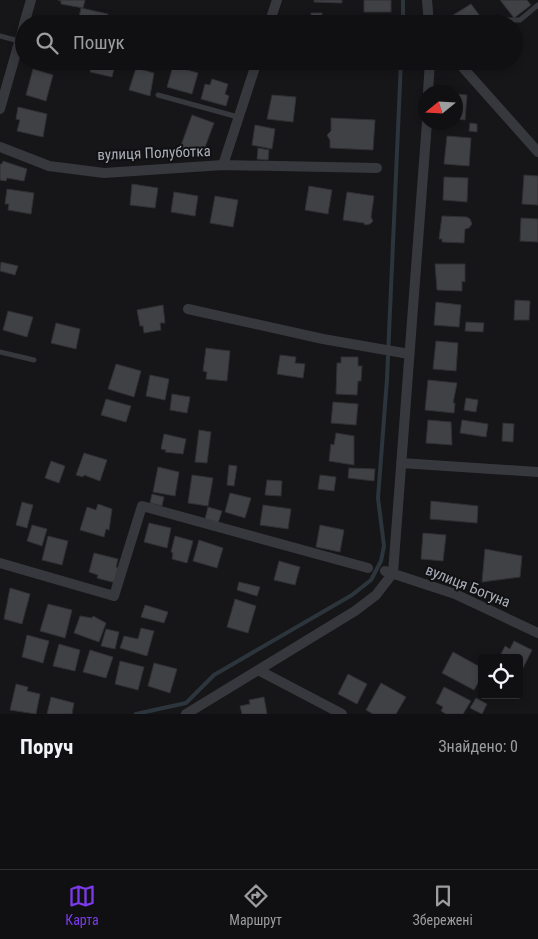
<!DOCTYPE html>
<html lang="uk">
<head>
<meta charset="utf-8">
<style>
	body { margin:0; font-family:"Roboto Condensed",sans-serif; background:#19191b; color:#f1f3f6 }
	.controls { position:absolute; right:15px; bottom:15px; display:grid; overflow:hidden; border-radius:5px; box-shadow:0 2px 8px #0003 }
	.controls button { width:45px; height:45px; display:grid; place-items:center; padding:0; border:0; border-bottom:1px solid #303032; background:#101012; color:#f1f3f6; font:25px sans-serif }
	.compass { position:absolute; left:418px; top:85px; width:45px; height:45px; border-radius:50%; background:#101012; box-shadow:0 2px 8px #0003; rotate:252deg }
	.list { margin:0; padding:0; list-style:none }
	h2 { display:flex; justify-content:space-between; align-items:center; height:65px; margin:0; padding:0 20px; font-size:21px }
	h2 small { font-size:16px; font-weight:400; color:#9c9d9f }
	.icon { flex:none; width:28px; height:28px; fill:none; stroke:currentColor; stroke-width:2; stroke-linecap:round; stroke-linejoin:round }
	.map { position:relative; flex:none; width:538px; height:714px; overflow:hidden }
	.search { position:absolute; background:#101012; box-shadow:0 2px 8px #0003; left:15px; right:15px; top:15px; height:55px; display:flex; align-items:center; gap:12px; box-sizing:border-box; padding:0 18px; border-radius:28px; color:#9c9d9f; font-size:19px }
	.sheet { height:155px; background:#101012 }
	nav { display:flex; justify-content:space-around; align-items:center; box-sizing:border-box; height:70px; border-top:1px solid #303032; background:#101012; font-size:14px; color:#9c9d9f }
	nav a { display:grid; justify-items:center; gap:2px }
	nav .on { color:#7c3aed }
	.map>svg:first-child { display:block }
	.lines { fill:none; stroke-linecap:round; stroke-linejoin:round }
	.stream { stroke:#2c353c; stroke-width:4 }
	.building { fill:#404145; stroke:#303034 }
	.lane { stroke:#37383d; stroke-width:5 }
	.street { stroke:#37383d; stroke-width:10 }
	.labels { text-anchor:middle; stroke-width:4; stroke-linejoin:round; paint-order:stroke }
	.street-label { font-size:15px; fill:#a8adb8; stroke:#111113 }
</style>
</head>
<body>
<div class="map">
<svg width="538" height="714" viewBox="0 0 538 714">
	<rect width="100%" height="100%" fill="#161618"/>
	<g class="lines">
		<path class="stream" d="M403,24V0
			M136,714L186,703L214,675L352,595L371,580L381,561L384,546L378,498L387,379L401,61"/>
	</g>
	<path class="building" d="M58,0H85L83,8L61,4V1Z
		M314,0H342V3L314,2Z
		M364,0H391V12H364Z
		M500,0H527L531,5L514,18Z
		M471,4L483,20L478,24H449L452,19L450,17Z
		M81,8L108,14L106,24L78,22Z
		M311,13H322V24H311Z
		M93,61H116L112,77L90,72Z
		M173,66L198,73L192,94L167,87Z
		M136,68L154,73L150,96L129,90Z
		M33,69L53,75L46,101L26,95Z
		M212,79L228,84L225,94L229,96L226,106L201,99L205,84L210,85Z
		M456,94L467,95L465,120L456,119Z
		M272,95L296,97L293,122L267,119Z
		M18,107L47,114L43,137L17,131L20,120L16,119Z
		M192,115L214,123L201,158L179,151Z
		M331,118L375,120L373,150L330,148V140L327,135L331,131Z
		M470,123L477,124V132L469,131Z
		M255,125L275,129L272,149L252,145Z
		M447,136L471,138L469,166L444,164Z
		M258,148L269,150L268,160L257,159Z
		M3,161L27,169L24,181L7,178L6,181L0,180V164H2Z
		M524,175L538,176V205L522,204Z
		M444,177L468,178L467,202L443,200Z
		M132,184L158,188L155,208L130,205Z
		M309,186L332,190L328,214L305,210Z
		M7,189L34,193L31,214L8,210L9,204H5Z
		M174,192L198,196L195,216L171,212Z
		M347,192L374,196L371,217L373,221L370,224L365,225L364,223L343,220Z
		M215,196L238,200L233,227L210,223Z
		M442,216L467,217L470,219L472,224L469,228L465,229L464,243L442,242V239H439Z
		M521,218L538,219V242L520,241Z
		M1,262L18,266L15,275L0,271Z
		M435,264H465V282L462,281V291L437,290Z
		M515,300L530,301L529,320H514Z
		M436,302L461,305L459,327L434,325Z
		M163,305L165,323H160L161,330L144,333L143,326H140L137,310Z
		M8,311L33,317L27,337L3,330Z
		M466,322L484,323L483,332L465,331Z
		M56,323L80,329L76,349L51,343Z
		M436,341L458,343L456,371L433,369Z
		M206,348L230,351L227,381L206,379L207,372L203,371Z
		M280,355L296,357L295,363L305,364L303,378L277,374Z
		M341,357H358V366H362L361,381H358L357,395L336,394L337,363H341Z
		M116,364L141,371L134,397L108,389Z
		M150,375L169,379L165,400L146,396Z
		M428,380L457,383L453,403H455L454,413L425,410Z
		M172,394L190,397L187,413L170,410Z
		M466,398L478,400L476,412L464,410Z
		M106,399L131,406L126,422L101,415Z
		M333,402L358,404L356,425L331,423Z
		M428,420L451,422L452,445L426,443Z
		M462,420L488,424L486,437L460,433Z
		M503,423L514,424L513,442L502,441Z
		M199,430L211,432L207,463L195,462Z
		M336,433L354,436V465L329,461L331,444L334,445Z
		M164,434L186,439L183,454L165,452L166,450L161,449Z
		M84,453L107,460L100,481L84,475L83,477L76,475Z
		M51,461L65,466L59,483L45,478Z
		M229,465L237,466L234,486L227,485Z
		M158,467L179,472L175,496L153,492Z
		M349,468L375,469L374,481L348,478Z
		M192,475L213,478L208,506L188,503Z
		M320,475L336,477L334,491L318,489Z
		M267,480L282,481L281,496L265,495Z
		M230,493L251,498L245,518L225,512Z
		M152,494L164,497L162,506L150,503Z
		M431,501L478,506L477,523L430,519Z
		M22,502L33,505L27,528L16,525Z
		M98,504L112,509L109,530L106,529L104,537L80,530L87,507L96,510Z
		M263,505L291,509L288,529L260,525Z
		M208,507L222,511L218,523L205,519Z
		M149,523L171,528L167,548L144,542Z
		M32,525L47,529L42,546L27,541Z
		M320,525L344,530L340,552L316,547Z
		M423,533L446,535L443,561L421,559Z
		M48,536L68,541L62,565L42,560Z
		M175,536L193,541L187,563L172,559L173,553L171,552Z
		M199,540L223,548L217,568L193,561Z
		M485,549L522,556L520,577L482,582Z
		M94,553L118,559L116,567L119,569L116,583L97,578L98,575L89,572Z
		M279,561L300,567L295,585L274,580Z
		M239,582L260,587L257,596L237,590Z
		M10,588L30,594L22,624L4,619Z
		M235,599L256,606L248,633L227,627Z
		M48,604L72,610L65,638L40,631Z
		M145,605L168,612L164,623L141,617Z
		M80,616L92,618L93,616L106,623L99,642L74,633Z
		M141,628L154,631L147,656L120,648L124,636L138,639Z
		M106,629L119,632L115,649L101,646Z
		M27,635L49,641L43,663L22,657Z
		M514,641L532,650L520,674L519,658L500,656L505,646L510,649Z
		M59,644L80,650L75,671L53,666Z
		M90,650L113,657L106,678L83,672Z
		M453,652L482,668V676L474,690L442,673Z
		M120,661L144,667L138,690L115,684Z
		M154,663L177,669L170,693L148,686Z
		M348,674L367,684L357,704L338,694Z
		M381,683L406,697L396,714H373L366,710Z
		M16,684L28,687L27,691L40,694L36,714L10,710Z
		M444,687L471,701L463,714H446L441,711L443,707L436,703Z
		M51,697L74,703L72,714H47Z
		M264,697L267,714H242L240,706L250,704L249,700Z
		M476,698L487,704L482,714L470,708Z"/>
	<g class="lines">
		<path class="lane" d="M494,20H520L538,5
			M0,36L19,41
			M158,95L238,117
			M0,352L34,360"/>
		<path class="street" d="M427,0L429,24
			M24,24L31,0
			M269,24L277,0
			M457,61L538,152
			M428,92L430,61
			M0,109L24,25
			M0,147L49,166L104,173L223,165L377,168
			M223,165L257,61
			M188,309L323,339L409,354
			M401,463L538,472
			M0,563L114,596L142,506L368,568
			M385,571L455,594L538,633
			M260,671L342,714
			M186,714L355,611L376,595L393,573L427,122"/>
	</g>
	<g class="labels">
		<g class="street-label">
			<text transform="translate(154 153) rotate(-2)" y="5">вулиця Полуботка</text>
			<text transform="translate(468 586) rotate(22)" y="5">вулиця Богуна</text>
		</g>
	</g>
</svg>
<div class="controls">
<button><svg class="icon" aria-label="locate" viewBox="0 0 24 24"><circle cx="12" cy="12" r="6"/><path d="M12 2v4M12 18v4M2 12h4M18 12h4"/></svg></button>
</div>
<svg class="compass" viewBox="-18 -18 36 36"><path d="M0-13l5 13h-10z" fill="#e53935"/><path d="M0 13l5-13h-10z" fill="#9c9d9f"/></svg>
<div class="search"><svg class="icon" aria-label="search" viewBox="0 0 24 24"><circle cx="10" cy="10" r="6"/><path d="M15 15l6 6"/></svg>Пошук</div>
</div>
<section class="sheet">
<h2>Поруч<small>Знайдено: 0</small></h2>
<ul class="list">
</ul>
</section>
<nav>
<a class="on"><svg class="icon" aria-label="map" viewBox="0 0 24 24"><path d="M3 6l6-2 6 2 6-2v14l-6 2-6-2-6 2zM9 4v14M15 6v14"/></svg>Карта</a>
<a><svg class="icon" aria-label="directions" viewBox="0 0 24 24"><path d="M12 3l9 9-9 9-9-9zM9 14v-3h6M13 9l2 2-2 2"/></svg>Маршрут</a>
<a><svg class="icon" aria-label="saved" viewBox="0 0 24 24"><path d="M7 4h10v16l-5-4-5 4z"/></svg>Збережені</a>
</nav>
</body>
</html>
